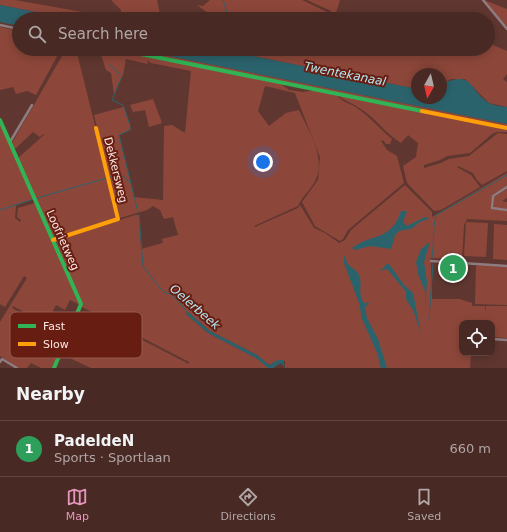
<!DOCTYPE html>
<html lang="en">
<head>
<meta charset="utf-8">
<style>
	body { margin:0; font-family:"DejaVu Sans",sans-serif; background:#4f312c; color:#f1f3f6 }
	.controls { position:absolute; right:12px; bottom:12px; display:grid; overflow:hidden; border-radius:8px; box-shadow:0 2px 10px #0003 }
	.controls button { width:36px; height:36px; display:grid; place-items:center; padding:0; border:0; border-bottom:1px solid #604541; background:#482924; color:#f1f3f6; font:20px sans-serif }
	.compass { position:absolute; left:411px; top:68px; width:36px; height:36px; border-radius:50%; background:#482924; box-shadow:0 2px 10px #0003; rotate:188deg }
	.you { position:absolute; left:263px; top:162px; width:14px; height:14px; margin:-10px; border:3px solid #fff; border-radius:50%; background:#1a73e8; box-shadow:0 0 0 6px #1a73e833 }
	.badge { display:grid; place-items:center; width:26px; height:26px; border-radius:50%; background:#e797bd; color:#fff; font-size:13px; font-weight:700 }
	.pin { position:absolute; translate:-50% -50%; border:2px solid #fff; box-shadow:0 1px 4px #0006 }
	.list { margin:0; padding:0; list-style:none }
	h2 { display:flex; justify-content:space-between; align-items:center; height:52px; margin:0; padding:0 16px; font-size:17px }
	h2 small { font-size:13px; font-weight:400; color:#b1a6a6 }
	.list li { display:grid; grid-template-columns:26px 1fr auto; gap:12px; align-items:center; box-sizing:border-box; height:56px; padding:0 16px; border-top:1px solid #604541 }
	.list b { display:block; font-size:15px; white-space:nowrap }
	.list p { margin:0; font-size:13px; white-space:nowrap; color:#b1a6a6 }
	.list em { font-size:13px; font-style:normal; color:#b1a6a6 }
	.icon { flex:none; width:22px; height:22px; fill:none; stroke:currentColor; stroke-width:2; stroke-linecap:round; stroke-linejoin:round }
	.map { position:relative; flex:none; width:507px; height:368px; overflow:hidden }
	.search { position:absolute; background:#482924; box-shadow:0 2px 10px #0003; left:12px; right:12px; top:12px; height:44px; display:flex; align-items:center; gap:10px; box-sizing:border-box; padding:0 14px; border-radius:22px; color:#b1a6a6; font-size:15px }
	.sheet { height:108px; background:#482924 }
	nav { display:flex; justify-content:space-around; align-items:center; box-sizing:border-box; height:56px; border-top:1px solid #604541; background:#482924; font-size:11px; color:#b1a6a6 }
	nav a { display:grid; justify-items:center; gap:2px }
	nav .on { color:#e797bd }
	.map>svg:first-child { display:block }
	.green { fill:#8d473a; fill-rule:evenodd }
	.water { fill:#2b636d }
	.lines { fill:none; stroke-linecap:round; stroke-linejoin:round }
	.stream { stroke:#2b636d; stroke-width:1 }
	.street { stroke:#8e7c80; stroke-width:2.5 }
	.fast { stroke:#30b455; stroke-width:4 }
	.slow { stroke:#ff9f0a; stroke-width:4 }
	.labels { text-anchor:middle; stroke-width:4; stroke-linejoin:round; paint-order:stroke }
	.street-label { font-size:11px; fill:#fbe7e3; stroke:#671d11 }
	.water-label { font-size:12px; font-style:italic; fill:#b3e9f4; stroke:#671d11 }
	.key { fill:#671d11; stroke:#935a50; stroke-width:1 }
	.key-label { font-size:11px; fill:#fbe7e3 }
</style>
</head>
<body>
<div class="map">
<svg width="507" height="368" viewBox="0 0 507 368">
	<rect width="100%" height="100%" fill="#603730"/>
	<path class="green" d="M0,0H15L105,16L116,14V19H71L0,5Z
		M111,0H157L161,19H119L121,10Z
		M210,0H302L329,13L330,16L329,19H216L197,5L203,6Z
		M307,0H340L336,13L345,19H331L333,15L331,11Z
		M484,0L507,9V27Z
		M0,27L19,31V49H61L36,95L27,91L16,94L13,87L0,90Z
		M488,43L507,51V74L503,79L507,82V107L489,103L465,79H451L441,84V74H417V89L218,49H305L394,56L411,49H488Z
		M66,49H76L118,218L53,239L18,158L44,135L43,134L40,137L33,132L15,149L12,143Z
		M86,49H112L278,82L289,90L303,92L316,90L337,94C340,102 350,103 357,108C370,117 380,129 392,139L390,144H386L383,140L381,141L387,150L397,156L404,183L348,230L343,239L340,241L315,226L302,202L318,180L320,157L295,93L265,86L258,111L269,126L286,113L299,110C308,130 327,158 315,181C311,190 302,196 298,206L254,226L255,227L298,208L300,205L314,228L325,233L339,243L345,240L351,230L405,185L432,212V217L507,173V186L492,195L491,209L507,210V221L467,219L464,225L462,259L430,258L431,261L432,299H459L472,303V306H485V313L486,306H507V338L492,337V323H462V353H471L470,368H285V361H276L269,365L257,355L210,331L188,312L186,314L208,333L256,358L269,368H91L61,354L75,323L84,327L92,312L82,307L56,241L135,215H139L141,249L163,243L162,239L178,235L173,217L164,219L160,210L153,206L147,210L120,218L94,115L124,107L131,129L119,135L134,197L163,200L164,126L172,125L185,133L191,71L151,63L147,60L148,64L126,59L123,75L114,94L111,73L106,70L100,52ZM112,322L189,362V364L113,325L107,338L105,337Z
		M124,49H134L507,124V127Z
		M325,49H387L392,53L398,49H406L393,54Z
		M340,95L507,129V132H497L492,134L470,153L447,156L440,160L424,165V168L441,163L449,159L469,156L498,133L507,134V171L482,185L477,180L473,173L458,166L457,167L471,175L480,187L441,210L434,211L407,183L403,166L416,157L418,143L408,135L401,143C388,135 379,123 368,114C359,107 351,103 341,98Z
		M153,99L162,123L149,127L145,110L133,112L130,105Z
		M0,122L34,199L16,205L15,218L20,222L21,220L17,217L18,208L35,203L80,305L70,300L65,310L56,305L51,315L56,318L58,316L71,323L66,335L13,306L12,308L65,338L52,368H41L31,363L27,368H19L0,356V322L27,278L24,276L5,307L0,304Z
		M507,189V198L502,201L507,202V209L494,208V197Z
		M466,222L488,223L486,257L464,256Z
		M494,224L507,225V260L493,259Z
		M480,265L507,267V305L475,304L476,266Z"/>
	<path class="water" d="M0,5L71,19H19V26L0,22Z
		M134,49H218L417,89V98H441V84C476,69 467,91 491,104C496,106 502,106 507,107V124Z
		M401,211H407L403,222L407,226L425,217L430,218L420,222L411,229L399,231L395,235L391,249L370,246L355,250L352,248C373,233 391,241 401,211Z
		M430,242L424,262L427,282L425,313V291L418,274L416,262L421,249Z
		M344,255C346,258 346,262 348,264C352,269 356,269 359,275C363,284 357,294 364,303H370L365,307L367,318L378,339L387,368H381L379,362L378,355L362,319L359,303L344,263Z
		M387,264H389L404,285L413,293L421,333L413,310L406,299V292L389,271L386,269L380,271Z
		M188,312L210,331L257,355L269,365L278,360H283L285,368L281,363L273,368H268L256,358L208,333L186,314Z"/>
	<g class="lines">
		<path class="stream" d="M223,0L229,19
			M119,18L124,19
			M110,65L122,76L112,100L123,105L130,125
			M130,127V130L119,135L138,212
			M110,177L122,176L130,182
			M37,198L107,178
			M0,210L34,199
			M139,215L143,266L159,287L164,292L173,295L188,313
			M434,227L436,215L507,175
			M433,247L434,230
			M432,258L433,248
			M429,319L433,264"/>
		<path class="street" d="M483,0L507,29
			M0,25L19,29
			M10,142L32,105
			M507,187L493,196L492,208L507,210
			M431,261L507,266
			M492,339L507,340
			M0,362L2,359L17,368"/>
		<path class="fast" d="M116,49L422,111
			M0,120L81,304L54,368"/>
		<path class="slow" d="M422,111L507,128
			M53,240L118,219L96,128"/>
	</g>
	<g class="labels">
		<g class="street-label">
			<text transform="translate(116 170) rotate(76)" y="4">Dekkersweg</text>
			<text transform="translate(63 240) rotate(66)" y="4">Loofrietweg</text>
		</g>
		<g class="water-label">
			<text transform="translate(345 74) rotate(11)" y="4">Twentekanaal</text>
			<text transform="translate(195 307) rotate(41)" y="4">Oelerbeek</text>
		</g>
	</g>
	<rect x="10" y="312" width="132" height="46" rx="6" class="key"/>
	<rect x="18" y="324" width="18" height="4" fill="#30b455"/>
	<rect x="18" y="342" width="18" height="4" fill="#ff9f0a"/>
	<g class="key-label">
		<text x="43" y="330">Fast</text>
		<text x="43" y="348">Slow</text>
	</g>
</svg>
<div class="controls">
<button><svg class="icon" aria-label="locate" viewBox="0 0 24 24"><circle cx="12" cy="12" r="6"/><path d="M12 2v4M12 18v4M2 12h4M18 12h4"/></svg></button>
</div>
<svg class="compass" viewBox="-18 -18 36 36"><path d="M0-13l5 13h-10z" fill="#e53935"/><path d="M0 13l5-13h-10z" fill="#b1a6a6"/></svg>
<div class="you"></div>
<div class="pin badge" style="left:453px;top:268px;background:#2e9e5b">1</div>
<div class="search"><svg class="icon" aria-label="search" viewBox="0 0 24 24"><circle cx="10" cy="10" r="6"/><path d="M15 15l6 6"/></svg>Search here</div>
</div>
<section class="sheet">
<h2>Nearby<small></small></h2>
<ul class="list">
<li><span class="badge" style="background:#2e9e5b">1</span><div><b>PadeldeN</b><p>Sports · Sportlaan</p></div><em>660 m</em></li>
</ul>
</section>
<nav>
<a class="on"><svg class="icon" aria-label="map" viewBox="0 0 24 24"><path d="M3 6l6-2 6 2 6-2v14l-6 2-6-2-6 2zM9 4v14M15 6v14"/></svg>Map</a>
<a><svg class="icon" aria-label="directions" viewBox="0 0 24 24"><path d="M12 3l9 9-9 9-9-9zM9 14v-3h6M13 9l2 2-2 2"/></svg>Directions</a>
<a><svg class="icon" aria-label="saved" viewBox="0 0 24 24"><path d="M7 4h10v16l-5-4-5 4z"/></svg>Saved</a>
</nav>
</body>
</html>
